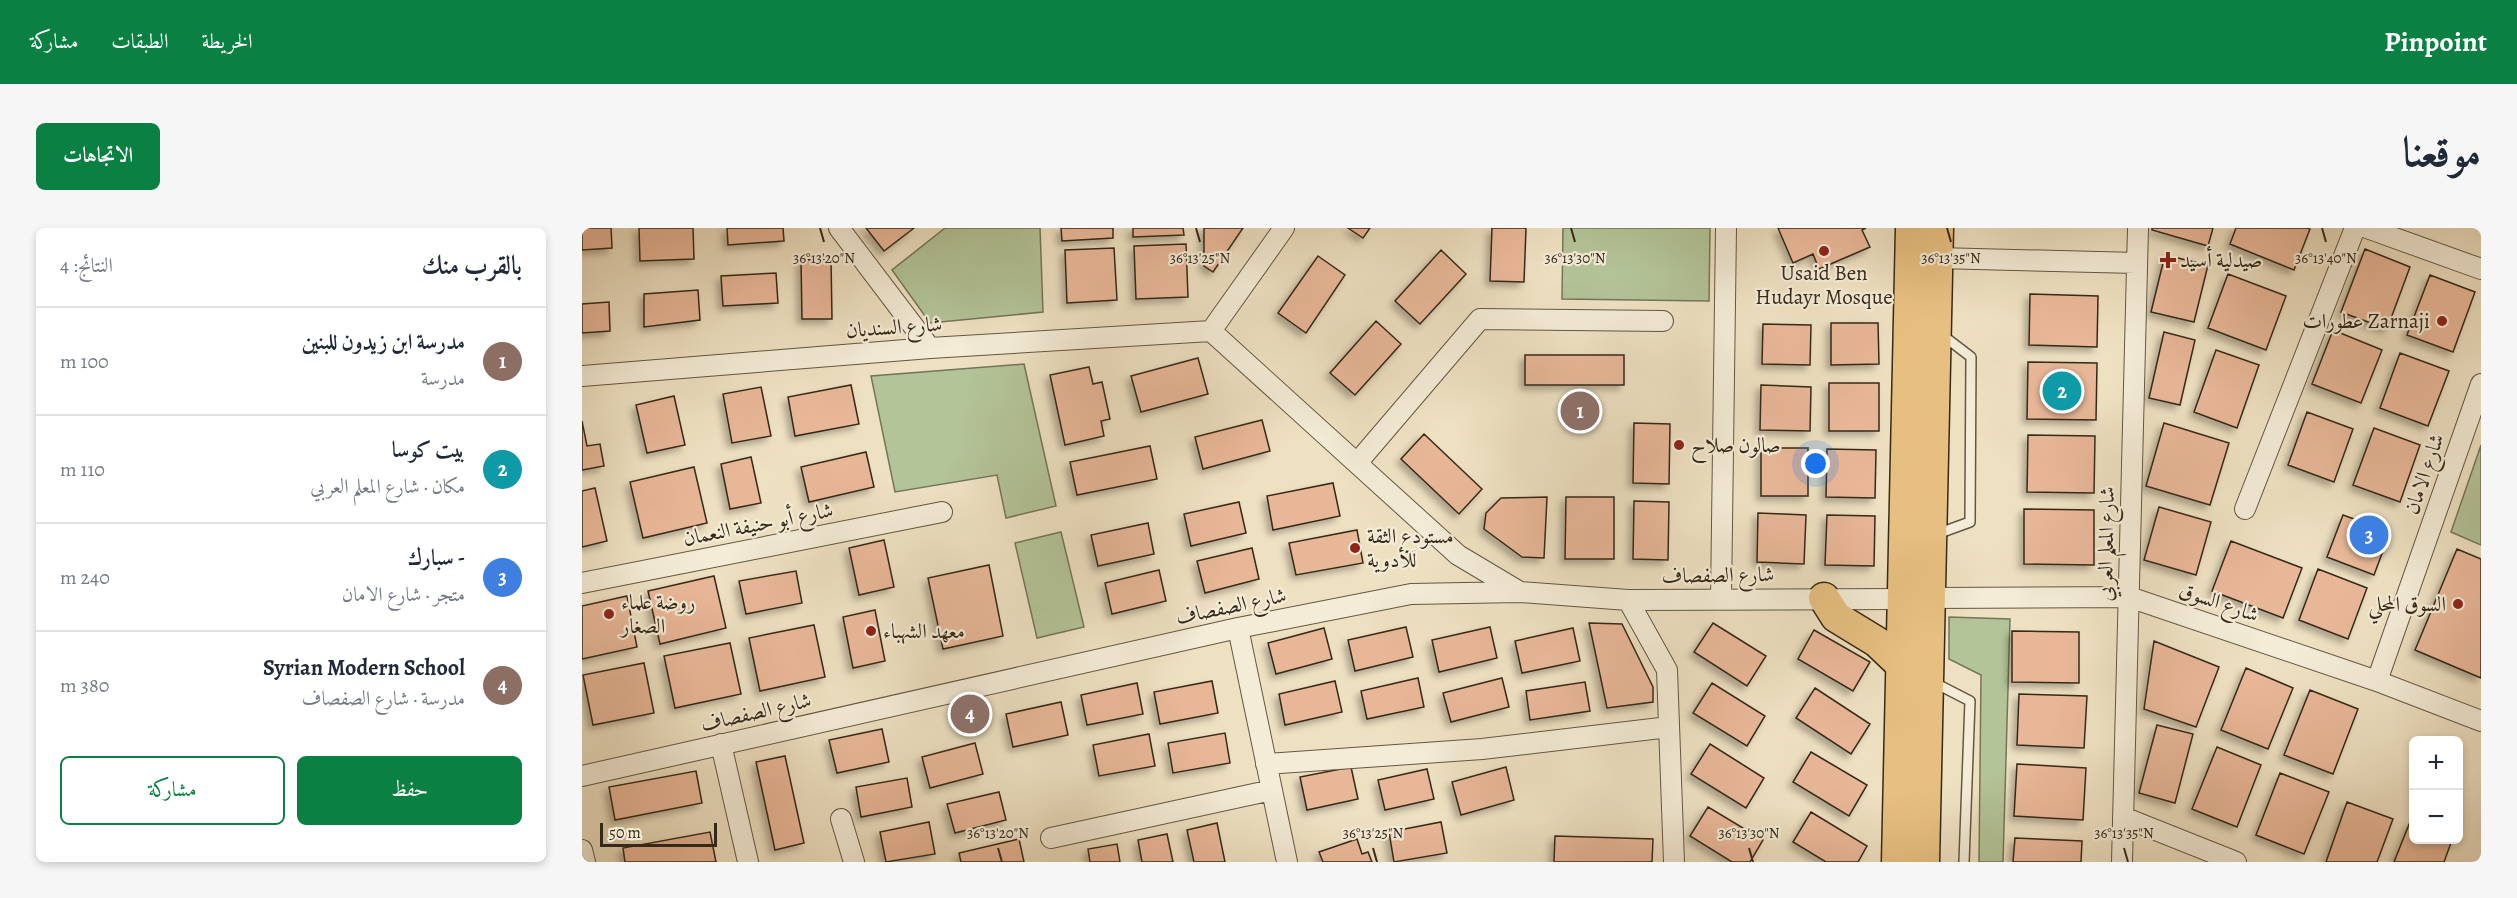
<!DOCTYPE html>
<html lang="ar">
<head>
<meta charset="utf-8">
<style>
	body { margin:0; font-family:Alegreya,Amiri,serif; background:#f6f6f7; color:#1f2937; direction:rtl }
	.controls { position:absolute; right:18px; bottom:18px; display:grid; overflow:hidden; border-radius:9px; box-shadow:0 3px 9px #0003 }
	.controls button { width:54px; height:54px; display:grid; place-items:center; padding:0; border:0; border-bottom:2px solid #e0e1e3; background:#fff; color:#1f2937; font:30px sans-serif }
	.scale { position:absolute; left:18px; bottom:15px; width:117px; box-sizing:border-box; padding-left:6px; border:3px solid #362919; border-top:0; font-size:16px; line-height:21px; white-space:nowrap; color:#362919; -webkit-text-stroke:4px #f4ecd7; paint-order:stroke }
	.you { position:absolute; left:1234px; top:236px; width:21px; height:21px; margin:-15px; border:4px solid #fff; border-radius:50%; background:#1a73e8; box-shadow:0 0 0 9px #1a73e833 }
	.badge { display:grid; place-items:center; width:39px; height:39px; border-radius:50%; background:#0b8043; color:#fff; font-size:20px; font-weight:700 }
	.pin { position:absolute; translate:-50% -50%; border:3px solid #fff; box-shadow:0 2px 6px #0006 }
	.list { margin:0; padding:0; list-style:none }
	h2 { display:flex; justify-content:space-between; align-items:center; height:78px; margin:0; padding:0 24px; font-size:26px }
	h2 small { font-size:20px; font-weight:400; color:#747a83 }
	.list li { display:grid; grid-template-columns:39px 1fr auto; gap:18px; align-items:center; box-sizing:border-box; height:108px; padding:0 24px; border-top:2px solid #e0e1e3 }
	.list b { display:block; font-size:22px; white-space:nowrap }
	.list p { margin:0; font-size:20px; white-space:nowrap; color:#747a83 }
	.list em { font-size:20px; font-style:normal; color:#747a83 }
	.actions { display:flex; gap:12px; padding:18px 24px }
	.actions a { flex:1; padding:14px 0; border:2px solid #0b8043; border-radius:9px; text-align:center; font-size:21px; color:#0b8043 }
	.actions .main { background:#0b8043; color:#fff }
	.map { position:relative; flex:none; width:1899px; height:634px; overflow:hidden; direction:ltr; border-radius:9px }
	header { display:flex; align-items:center; gap:36px; box-sizing:border-box; height:84px; padding:0 30px; background:#0b8043; color:#fff }
	header strong { font-size:28px }
	nav { display:flex; gap:33px; margin-inline-start:auto; font-size:21px }
	.intro { display:flex; align-items:center; justify-content:space-between; box-sizing:border-box; height:144px; padding:0 36px }
	h1 { margin:0; font-size:42px }
	.button { padding:15px 27px; border-radius:9px; background:#0b8043; color:#fff; font-size:21px; font-weight:700 }
	main { display:flex; gap:36px; padding:0 36px }
	aside { flex:1; background:#fff; border-radius:9px; box-shadow:0 3px 9px #0003 }
	.map>svg:first-child { display:block }
	.green { fill:#b3c498; stroke:#747658; stroke-width:1.5 }
	.building { fill:#e8b798; stroke:#362919; stroke-width:1.5; filter:url(#shadow) }
	.lines { fill:none; stroke-linecap:round; stroke-linejoin:round }
	.lane-casing { stroke:#645743; stroke-width:12 }
	.street-casing { stroke:#645743; stroke-width:22 }
	.primary-casing { stroke:#362919; stroke-width:33 }
	.lane { stroke:#f4ecd7; stroke-width:9 }
	.street { stroke:#f4ecd7; stroke-width:20 }
	.primary { stroke:#e7c081; stroke-width:30 }
	.ticks { fill:none; stroke:#362919; stroke-width:2 }
	.poi-dot { fill:#8f2418; stroke:#f4ecd7; stroke-width:2 }
	.labels { text-anchor:middle; stroke-width:4.5; stroke-linejoin:round; paint-order:stroke }
	.poi-label { font-size:21px; fill:#362919; stroke:#f4ecd7; text-anchor:start }
	.street-label { font-size:21px; fill:#362919; stroke:#f4ecd7 }
	.ticks-label { font-size:15px; text-anchor:middle; fill:#362919; stroke:#f4ecd7; stroke-width:4.5; stroke-linejoin:round; paint-order:stroke }
</style>
</head>
<body>
<header>
<strong>Pinpoint</strong>
<nav><a>الخريطة</a><a>الطبقات</a><a>مشاركة</a></nav>
</header>
<div class="intro"><h1>موقعنا</h1><a class="button">الاتجاهات</a></div>
<main>
<div class="map">
<svg width="1899" height="634" viewBox="0 0 1899 634">
	<defs>
		<filter id="shadow"><feDropShadow dx="-4.5" dy="4.5" stdDeviation="3" flood-color="#0004"/></filter>
	</defs>
	<rect width="100%" height="100%" fill="#eee1c2"/>
	<filter id="stains"><feTurbulence type="fractalNoise" baseFrequency=".00333" numOctaves="4"/><feColorMatrix values="0 0 0 0 .2 0 0 0 0 .09 0 0 0 0 .02 0 0 0 .5 -.17"/></filter>
	<radialGradient id="worn" r=".72"><stop offset=".6" stop-color="#630" stop-opacity="0"/><stop offset="1" stop-color="#630" stop-opacity=".3"/></radialGradient>
	<path class="green" d="M363,0H458L461,84L348,95L310,42Z
		M981,0H1128L1127,73L980,71Z
		M442,136L474,278L424,290L415,247L313,264L289,148Z
		M1899,217V317L1869,304Z
		M479,304L502,399L455,410L433,315Z
		M1367,389L1428,391L1421,634H1397L1399,447L1367,431Z"/>
	<path class="building" d="M0,0H29L30,20L0,22Z
		M57,0H111L112,31L58,33Z
		M145,0H201L202,13L146,17Z
		M284,0H332L302,23Z
		M479,0H531V10L480,13Z
		M551,0H601L602,7L551,9Z
		M622,0H661L631,44L622,38Z
		M766,0H788L781,10Z
		M910,0H944L942,54L908,53Z
		M1196,0H1284L1280,2L1288,19L1237,41L1231,26L1211,35Z
		M1570,0H1631L1626,18L1570,2Z
		M1654,0H1725L1728,1L1712,42L1648,16Z
		M604,16L606,69L554,71L552,18Z
		M532,20L535,72L485,75L483,22Z
		M1783,21L1828,39L1805,101L1759,84Z
		M859,22L884,46L838,96L813,73Z
		M1583,27L1626,37L1612,94L1569,84Z
		M736,28L763,47L724,105L696,85Z
		M249,31L250,91H220L219,32Z
		M194,45L196,75L141,78L139,48Z
		M1646,46L1704,68L1684,122L1626,100Z
		M1848,47L1893,64L1871,124L1825,107Z
		M116,62L118,92L62,99V66Z
		M1448,66L1516,68L1515,119L1447,117Z
		M27,74L28,103L0,105V76Z
		M794,93L819,116L773,167L748,145Z
		M1249,95H1296L1297,136L1249,137Z
		M1181,96L1229,97L1228,137L1180,136Z
		M1751,102L1800,122L1779,175L1730,156Z
		M1582,104L1613,112L1598,177L1567,170Z
		M1634,122L1677,137L1655,200L1612,184Z
		M1818,125L1867,143L1846,198L1798,180Z
		M943,127H1042V157H943Z
		M616,130L626,166L559,184L549,148Z
		M1446,134L1515,135L1514,192L1445,191Z
		M507,139L511,156L520,154L528,191L519,193L522,208L483,217L468,147Z
		M1247,155H1297V203H1247Z
		M269,157L277,196L213,208L206,169Z
		M1179,157L1229,159L1228,203L1178,202Z
		M179,159L189,208L150,215L141,166Z
		M92,168L103,217L65,225L54,177Z
		M1725,184L1771,201L1752,254L1706,237Z
		M680,192L688,223L621,241L613,209Z
		M0,193L5,218L18,216L22,238L0,242Z
		M1052,195L1088,196L1087,256L1051,255Z
		M1582,195L1647,215L1628,277L1564,258Z
		M1792,200L1838,217L1818,274L1771,257Z
		M842,206L900,261L877,286L819,231Z
		M1446,207L1513,208L1512,265L1445,264Z
		M568,218L575,251L495,267L488,234Z
		M1179,220H1226V268H1179Z
		M1245,221L1294,222L1293,270L1244,269Z
		M284,224L292,259L227,274L219,239Z
		M169,229L179,275L148,281L139,236Z
		M112,239L125,295L61,310L48,254Z
		M751,255L758,288L691,302L685,268Z
		M13,260L25,313L0,319V263Z
		M965,269L962,330L940,329L902,301L904,285L919,270Z
		M984,269H1032V331H983Z
		M1052,273L1087,274L1086,332L1051,331Z
		M657,274L664,305L609,318L602,286Z
		M1577,279L1629,294L1614,347L1562,332Z
		M1442,281L1512,282V337L1442,336Z
		M1176,285L1224,287L1222,336L1175,334Z
		M1245,287L1293,288L1292,338L1243,337Z
		M1761,287L1808,304L1792,347L1745,329Z
		M566,295L572,326L516,338L509,307Z
		M775,302L781,335L714,347L707,315Z
		M302,312L312,359L277,367L267,320Z
		M1649,313L1720,340L1701,390L1630,363Z
		M670,320L677,351L623,365L615,333Z
		M1875,321L1899,331V450L1833,422Z
		M407,337L421,408L361,421L346,350Z
		M1736,341L1785,360L1766,411L1717,392Z
		M577,342L584,373L530,386L523,355Z
		M214,343L220,375L164,386L157,353Z
		M132,348L144,400L78,416L66,363Z
		M45,368L55,419L0,431V378Z
		M293,382L303,433L271,440L261,389Z
		M1007,395L1040,396L1071,459V474L1025,480Z
		M1131,395L1184,428L1165,458L1112,424Z
		M232,397L243,449L178,463L167,410Z
		M824,399L831,429L773,443L766,412Z
		M908,399L915,430L857,444L850,412Z
		M742,400L750,431L694,446L686,415Z
		M991,400L998,433L940,445L933,413Z
		M1232,402L1288,434L1271,463L1216,431Z
		M1430,403L1497,404V455L1430,454Z
		M1572,413L1637,439L1614,499L1562,481Z
		M148,415L159,466L93,480L82,428Z
		M62,435L72,485L11,497L1,447Z
		M1664,440L1711,460L1686,521L1639,502Z
		M836,450L842,479L785,491L779,463Z
		M920,450L927,479L869,494L861,465Z
		M630,453L636,485L578,496L572,464Z
		M753,453L760,484L703,497L697,466Z
		M1003,454L1008,483L948,492L944,463Z
		M555,455L561,486L505,497L499,467Z
		M1130,455L1183,488L1165,518L1111,485Z
		M1233,460L1288,496L1269,526L1214,490Z
		M1728,462L1776,481L1751,546L1702,527Z
		M1437,466L1505,468L1502,520L1435,517Z
		M479,474L486,507L431,519L424,486Z
		M1575,497L1611,506L1593,575L1557,565Z
		M300,501L307,534L255,545L247,512Z
		M643,505L648,535L591,545L586,515Z
		M567,506L573,538L517,548L511,517Z
		M393,515L401,546L348,560L340,529Z
		M1128,516L1182,550L1164,580L1109,546Z
		M1635,519L1679,537L1655,599L1610,581Z
		M1229,524L1285,557L1267,588L1211,554Z
		M203,528L222,615L193,622L174,534Z
		M1435,536L1504,540L1501,592L1432,588Z
		M769,539L776,571L725,582L718,549Z
		M924,539L932,572L879,587L870,554Z
		M845,541L852,571L803,582L796,552Z
		M114,543L120,575L33,592L27,559Z
		M1698,545L1747,564L1722,626L1674,607Z
		M325,550L330,579L279,589L274,559Z
		M417,564L424,592L373,605L365,576Z
		M1765,574L1811,591L1795,634H1744Z
		M1126,579L1181,612L1168,634H1150L1108,608Z
		M1229,584L1285,618L1276,634H1244L1211,614Z
		M347,594L353,626L304,634L298,604Z
		M859,594L865,625L812,634L807,604Z
		M1828,594L1832,595V612H1870L1862,634H1812Z
		M635,595L643,634H612L605,602Z
		M128,604L134,634H43L41,620Z
		M585,606L591,634H560L556,612Z
		M973,608L1071,611L1070,634H972Z
		M1433,610L1500,613L1499,634H1431Z
		M437,611L442,634H379L377,625Z
		M775,611L780,626L786,624L790,634H741L737,624Z
		M535,616L538,634H508L506,621Z"/>
	<g class="lines">
		<g class="lane-casing">
			<path id="lane" d="M1355,306L1388,294L1389,129L1359,106
				M1351,454L1388,473L1382,634"/>
		</g>
		<g class="street-casing">
			<path id="street" d="M257,0L348,120
				M702,0L629,103L876,327L938,364
				M1785,0L1899,41
				M1355,30L1555,35
				M0,148L348,120L629,103
				M775,235L898,91L1081,93
				M1663,281L1773,0
				M0,355L360,284
				M1139,370L1144,0
				M1348,370L1547,369L1795,453L1899,493
				M1046,372L1085,442L1092,634
				M656,400L705,634
				M1795,453L1899,156
				M139,516L166,634
				M684,536L900,521L1087,499
				M0,548L656,400L829,366L938,364L1046,372L1319,371
				M1541,589L1654,634
				M259,591L272,634
				M469,610L690,562
				M0,622L3,634
				M1540,634L1556,0"/>
		</g>
		<g class="primary-casing">
			<path id="primary" d="M1242,370L1254,389L1295,414L1318,436
				M1315,634L1329,0
				M1342,634L1356,0"/>
		</g>
		<use href="#lane" class="lane"/>
		<use href="#street" class="street"/>
		<use href="#primary" class="primary"/>
	</g>
	<path class="ticks" d="M238,0L242,14M614,0L618,14M989,0L993,14M1365,0L1369,14M1740,0L1744,14M416,620L420,634M791,620L795,634M1167,620L1171,634M1542,620L1546,634"/>
	<g class="poi-dot">
		<circle cx="1242" cy="23" r="6"/>
		<path d="M1583 23h6v6h6v6h-6v6h-6v-6h-6v-6h6z"/>
		<circle cx="1860" cy="93" r="6"/>
		<circle cx="1097" cy="217" r="6"/>
		<circle cx="773" cy="320" r="6"/>
		<circle cx="1876" cy="376" r="6"/>
		<circle cx="27" cy="386" r="6"/>
		<circle cx="289" cy="403" r="6"/>
	</g>
	<g class="labels">
		<g class="poi-label">
			<text x="1598" y="39">صيدلية أسيد</text>
			<text x="1242" y="52" text-anchor="middle">Usaid Ben<tspan x="1242" dy="24">Hudayr Mosque</tspan></text>
			<text x="1848" y="100" text-anchor="end">عطورات Zarnaji</text>
			<text x="1109" y="224">صالون صلاح</text>
			<text x="785" y="315">مستودع الثقة<tspan x="785" dy="24">للأدوية</tspan></text>
			<text x="39" y="381">روضة علماء<tspan x="39" dy="24">الصغار</tspan></text>
			<text x="1864" y="383" text-anchor="end">السوق المحلي</text>
			<text x="301" y="410">معهد الشهباء</text>
		</g>
		<g class="street-label">
			<text transform="translate(312 99) rotate(-4)" y="7">شارع السنديان</text>
			<text transform="translate(1842 246) rotate(-71)" y="7">شارع الامان</text>
			<text transform="translate(176 296) rotate(-11)" y="7">شارع أبو حنيفة النعمان</text>
			<text transform="translate(1524 316) rotate(-89)" y="7">شارع المعلم العربي</text>
			<text transform="translate(1136 347) rotate(-1)" y="7">شارع الصفصاف</text>
			<text transform="translate(1637 374) rotate(19)" y="7">شارع السوق</text>
			<text transform="translate(649 378) rotate(-12)" y="7">شارع الصفصاف</text>
			<text transform="translate(174 484) rotate(-13)" y="7">شارع الصفصاف</text>
		</g>
	</g>
	<g class="ticks-label">
		<text x="242" y="35">36°13'20"N</text>
		<text x="618" y="35">36°13'25"N</text>
		<text x="993" y="35">36°13'30"N</text>
		<text x="1369" y="35">36°13'35"N</text>
		<text x="1744" y="35">36°13'40"N</text>
		<text x="1542" y="610">36°13'35"N</text>
		<text x="416" y="610">36°13'20"N</text>
		<text x="791" y="610">36°13'25"N</text>
		<text x="1167" y="610">36°13'30"N</text>
	</g>
	<rect width="100%" height="100%" filter="url(#stains)"/>
	<rect width="100%" height="100%" fill="url(#worn)"/>
</svg>
<div class="controls">
<button>+</button>
<button>−</button>
</div>
<div class="scale">50 m</div>
<div class="you"></div>
<div class="pin badge" style="left:998px;top:183px;background:#8d6e63">1</div>
<div class="pin badge" style="left:1480px;top:163px;background:#0f9aa8">2</div>
<div class="pin badge" style="left:1787px;top:307px;background:#3f7fe0">3</div>
<div class="pin badge" style="left:388px;top:486px;background:#8d6e63">4</div>
</div>
<aside>
<h2>بالقرب منك<small>النتائج: 4</small></h2>
<ul class="list">
<li><span class="badge" style="background:#8d6e63">1</span><div><b>مدرسة ابن زيدون للبنين</b><p>مدرسة</p></div><em>100 m</em></li>
<li><span class="badge" style="background:#0f9aa8">2</span><div><b>بيت كوسا</b><p>مكان · شارع المعلم العربي</p></div><em>110 m</em></li>
<li><span class="badge" style="background:#3f7fe0">3</span><div><b>- سبارك</b><p>متجر · شارع الامان</p></div><em>240 m</em></li>
<li><span class="badge" style="background:#8d6e63">4</span><div><b>Syrian Modern School</b><p>مدرسة · شارع الصفصاف</p></div><em>380 m</em></li>
</ul>
<div class="actions"><a class="main">حفظ</a><a>مشاركة</a></div>
</aside>
</main>
</body>
</html>
